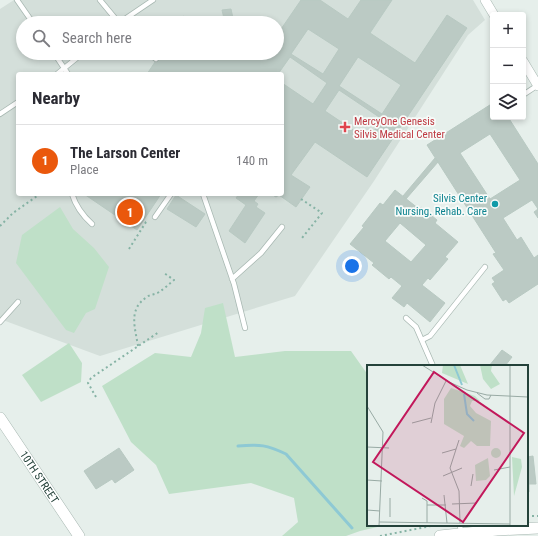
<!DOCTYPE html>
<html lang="en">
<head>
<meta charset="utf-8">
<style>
	body { margin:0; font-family:"Roboto Condensed",sans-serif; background:#f7f7f7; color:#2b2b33 }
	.controls { position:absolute; right:12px; top:12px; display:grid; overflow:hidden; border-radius:4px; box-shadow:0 2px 6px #0003 }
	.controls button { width:36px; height:36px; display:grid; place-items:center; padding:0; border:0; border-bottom:1px solid #e1e1e2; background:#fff; color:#2b2b33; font:20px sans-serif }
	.you { position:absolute; left:352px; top:266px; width:14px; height:14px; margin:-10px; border:3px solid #fff; border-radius:50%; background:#1a73e8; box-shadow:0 0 0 6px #1a73e833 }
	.badge { display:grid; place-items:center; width:26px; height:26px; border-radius:50%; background:#ea580c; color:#fff; font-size:13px; font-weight:700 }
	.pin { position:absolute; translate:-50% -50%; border:2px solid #fff; box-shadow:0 1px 4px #0006 }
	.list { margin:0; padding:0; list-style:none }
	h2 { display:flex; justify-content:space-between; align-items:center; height:52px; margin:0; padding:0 16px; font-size:17px }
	h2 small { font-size:13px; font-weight:400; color:#7c7c81 }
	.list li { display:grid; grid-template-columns:26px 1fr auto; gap:12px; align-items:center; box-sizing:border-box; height:72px; padding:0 16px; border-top:1px solid #e1e1e2 }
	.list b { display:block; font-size:15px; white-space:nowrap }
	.list p { margin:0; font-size:13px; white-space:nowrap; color:#7c7c81 }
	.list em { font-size:13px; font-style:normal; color:#7c7c81 }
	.icon { flex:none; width:22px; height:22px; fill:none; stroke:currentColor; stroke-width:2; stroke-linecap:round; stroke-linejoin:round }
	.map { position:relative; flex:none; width:538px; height:536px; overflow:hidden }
	.search { position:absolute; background:#fff; box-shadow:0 2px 6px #0003; left:16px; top:16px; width:268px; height:44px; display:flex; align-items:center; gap:10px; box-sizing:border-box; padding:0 14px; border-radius:22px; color:#7c7c81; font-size:15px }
	.panel { position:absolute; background:#fff; box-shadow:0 2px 6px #0003; left:16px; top:72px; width:268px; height:124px; border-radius:4px }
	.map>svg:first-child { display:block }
	.built { fill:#d4dfda; fill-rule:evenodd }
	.green { fill:#bfe0c8 }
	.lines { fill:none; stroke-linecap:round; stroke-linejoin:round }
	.stream { stroke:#8ec9d4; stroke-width:3 }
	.building { fill:#bbcac4; stroke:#b8c9c2; fill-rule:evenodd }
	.service-casing { stroke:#a8b8b2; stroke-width:6 }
	.minor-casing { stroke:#a8b8b2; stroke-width:10 }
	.tertiary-casing { stroke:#a8b8b2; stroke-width:12 }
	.path { stroke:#86b3a5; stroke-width:2; stroke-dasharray:2 3; stroke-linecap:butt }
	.service { stroke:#fff; stroke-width:4.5 }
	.minor { stroke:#fff; stroke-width:9 }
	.tertiary { stroke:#fff; stroke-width:11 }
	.health-dot { fill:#e0444e; stroke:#f7fbf9; stroke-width:1.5 }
	.culture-dot { fill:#0f9aa8; stroke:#f7fbf9; stroke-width:1.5 }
	.labels { text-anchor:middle; stroke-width:3.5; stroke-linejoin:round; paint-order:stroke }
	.health-label { font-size:11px; fill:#be3a42; stroke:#f7fbf9; text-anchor:start }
	.culture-label { font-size:11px; fill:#0d838f; stroke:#f7fbf9; text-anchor:end }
	.street-label { font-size:11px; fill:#24423a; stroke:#f7fbf9 }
	.inset-river { fill:none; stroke:#8ec9d4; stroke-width:2 }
	.inset-road { fill:none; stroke:#98aaa4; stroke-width:1 }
	.view { fill:#c2185b; fill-opacity:0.15; stroke:#c2185b; stroke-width:2 }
	.inset-edge { fill:none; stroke:#24423a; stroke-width:2 }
</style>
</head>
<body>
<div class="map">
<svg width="538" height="536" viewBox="0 0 538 536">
	<rect width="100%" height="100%" fill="#e6efeb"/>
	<path class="built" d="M14,0H473L485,20L468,35L374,181L295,296L100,356L0,319V9ZM23,23H277V53H23ZM18,74H282V194H18Z"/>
	<path class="green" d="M60,207L73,229L94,248L109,267L95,309L86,313L74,333L66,330L16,263L22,235Z
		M223,303L235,357L285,351H351L368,375V525H386L360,531L346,536H282L298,522L294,498L251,483L169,494L156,465L131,442L102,386L155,353L191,357L201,333L205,308Z
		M69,343L82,363L81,382L41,402L22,375Z"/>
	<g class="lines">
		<path class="stream" d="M238,446C260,444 267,445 286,454L352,528"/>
	</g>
	<path class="building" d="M301,0H320L348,19L361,0H392L370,33L415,63L447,15L467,28L367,177L315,142L291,175L310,187L296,207L279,195L276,197L271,194H282V83L313,104L327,83L290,57L278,74H147L161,53H277V35ZM308,29L339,49L323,74L291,54ZM358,57L401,85L382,114L339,86ZM339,90L382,119L368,140L325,111Z
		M231,9L234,23H225L222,10Z
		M183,16L193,23H178Z
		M251,17L259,23H247Z
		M174,20L178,23H168V21Z
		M493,103V117H508L538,164V209L532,200L503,218L517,240L521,237L534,258L538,255V284L509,303L506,299L503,301L492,284L495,282L492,278L504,270L493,254L496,253L427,145ZM490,134L520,180L490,199L460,153Z
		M435,158L438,162L406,199L403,196Z
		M395,190L419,209L421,207L437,220L435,223L458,242L445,257L448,259L430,280L428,278L422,285L445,303L430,322L407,303L404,307L392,298L402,286L391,277L389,279L372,265L374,263L350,244L364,227L362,226L380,203L383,205ZM400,223L426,245L411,262L385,241Z
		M84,194H161L137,230Z
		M239,194H259L254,201L258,204L256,207L265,213L245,243L229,231L246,205L236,198Z
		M176,195L205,214L196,227L167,209Z
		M538,209V218L534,212Z
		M502,350L512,357L505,366H489Z
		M119,448L134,470L115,483L112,479L96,489L84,471Z
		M533,456L536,484H529V492H527V457Z"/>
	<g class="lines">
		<g class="service-casing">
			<path id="service" d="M17,0L33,23
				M100,0L119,23
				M119,23L153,0
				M54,53L68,74
				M148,53L156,59
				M57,74L83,53
				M523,95L538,85
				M0,114L18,102
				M72,194C76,207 82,215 92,224
				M203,194L234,284L245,328
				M155,217L171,194
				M232,279L261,253L282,227
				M406,318L416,327L433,366
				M0,322L18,302
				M422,340L430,336L485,267
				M460,525L461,533"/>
		</g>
		<g class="minor-casing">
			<path id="minor" d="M485,0L494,15
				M523,61L538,86"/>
		</g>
		<g class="tertiary-casing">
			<g id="tertiary">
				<path id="s1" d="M0,418L79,536"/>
				<path d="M440,536L497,530L538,528"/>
			</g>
		</g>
		<path class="path" d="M301,199L322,213L302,238
			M0,226L13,213L40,194
			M129,249L146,222L148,221
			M138,346C135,327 128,309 147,297C150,294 155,295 159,292C164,289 169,284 174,280L164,273
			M96,397L88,383L91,378L159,332
			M527,516H538
			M380,536L436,525"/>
		<use href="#service" class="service"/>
		<use href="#minor" class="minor"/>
		<use href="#tertiary" class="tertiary"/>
	</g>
	<path class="health-dot" d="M343 121h4v4h4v4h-4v4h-4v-4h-4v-4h4z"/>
	<circle class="culture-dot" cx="495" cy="204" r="4"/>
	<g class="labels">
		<g class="health-label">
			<text x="354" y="125">MercyOne Genesis<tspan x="354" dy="13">Silvis Medical Center</tspan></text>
		</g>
		<g class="culture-label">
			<text x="487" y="202">Silvis Center<tspan x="487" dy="13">Nursing. Rehab. Care</tspan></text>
		</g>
		<g class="street-label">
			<text dy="4" stroke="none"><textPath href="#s1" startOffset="71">10TH STREET</textPath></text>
		</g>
	</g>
	<g transform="translate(367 365)">
		<rect width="161" height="161" fill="#e6efeb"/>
		<path d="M76,0H93L101,19L75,8ZM113,0H125L124,6L133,19L124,24L116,14ZM84,23L108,31L113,36H105L103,41L109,48L124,56L123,81H110L104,76L97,83L93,81L97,71L77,59V34ZM124 88a5 5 0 1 1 10 0a5 5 0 1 1-10 0ZM145,92L154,94L155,102L147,131ZM121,93L123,111L119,115L109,116L108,100Z" fill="#bfe0c8"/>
		<path class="inset-river" d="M87,0L95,20M97,29L100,49L107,56"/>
		<path class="inset-road" d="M55,0L82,17L100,25L120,30L161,32M110,28L118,34H122L124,30M0,41L16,67L12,161M45,58L64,53M64,58L68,38L79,16M92,75L83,103L92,126L93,158M0,82L22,83M75,88L89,84M127,105L143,102M76,111L95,103M0,115L15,116M104,121L106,109M77,130L80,158M55,133L60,136V158M85,139L110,138M60,140H79M0,145L13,146M23,152V133M12,157L143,159M143,161V0"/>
		<path class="view" d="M67,7L157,68L96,157L6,97Z"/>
		<rect width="161" height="161" class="inset-edge"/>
	</g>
</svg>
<div class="controls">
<button>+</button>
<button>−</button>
<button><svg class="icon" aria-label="layers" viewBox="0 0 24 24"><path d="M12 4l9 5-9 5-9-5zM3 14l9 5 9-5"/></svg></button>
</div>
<div class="you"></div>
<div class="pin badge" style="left:130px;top:212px">1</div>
<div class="search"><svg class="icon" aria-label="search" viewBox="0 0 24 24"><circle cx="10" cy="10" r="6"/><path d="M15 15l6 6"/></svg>Search here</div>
<section class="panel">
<h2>Nearby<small></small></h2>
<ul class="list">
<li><span class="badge">1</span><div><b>The Larson Center</b><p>Place</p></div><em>140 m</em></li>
</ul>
</section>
</div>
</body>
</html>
